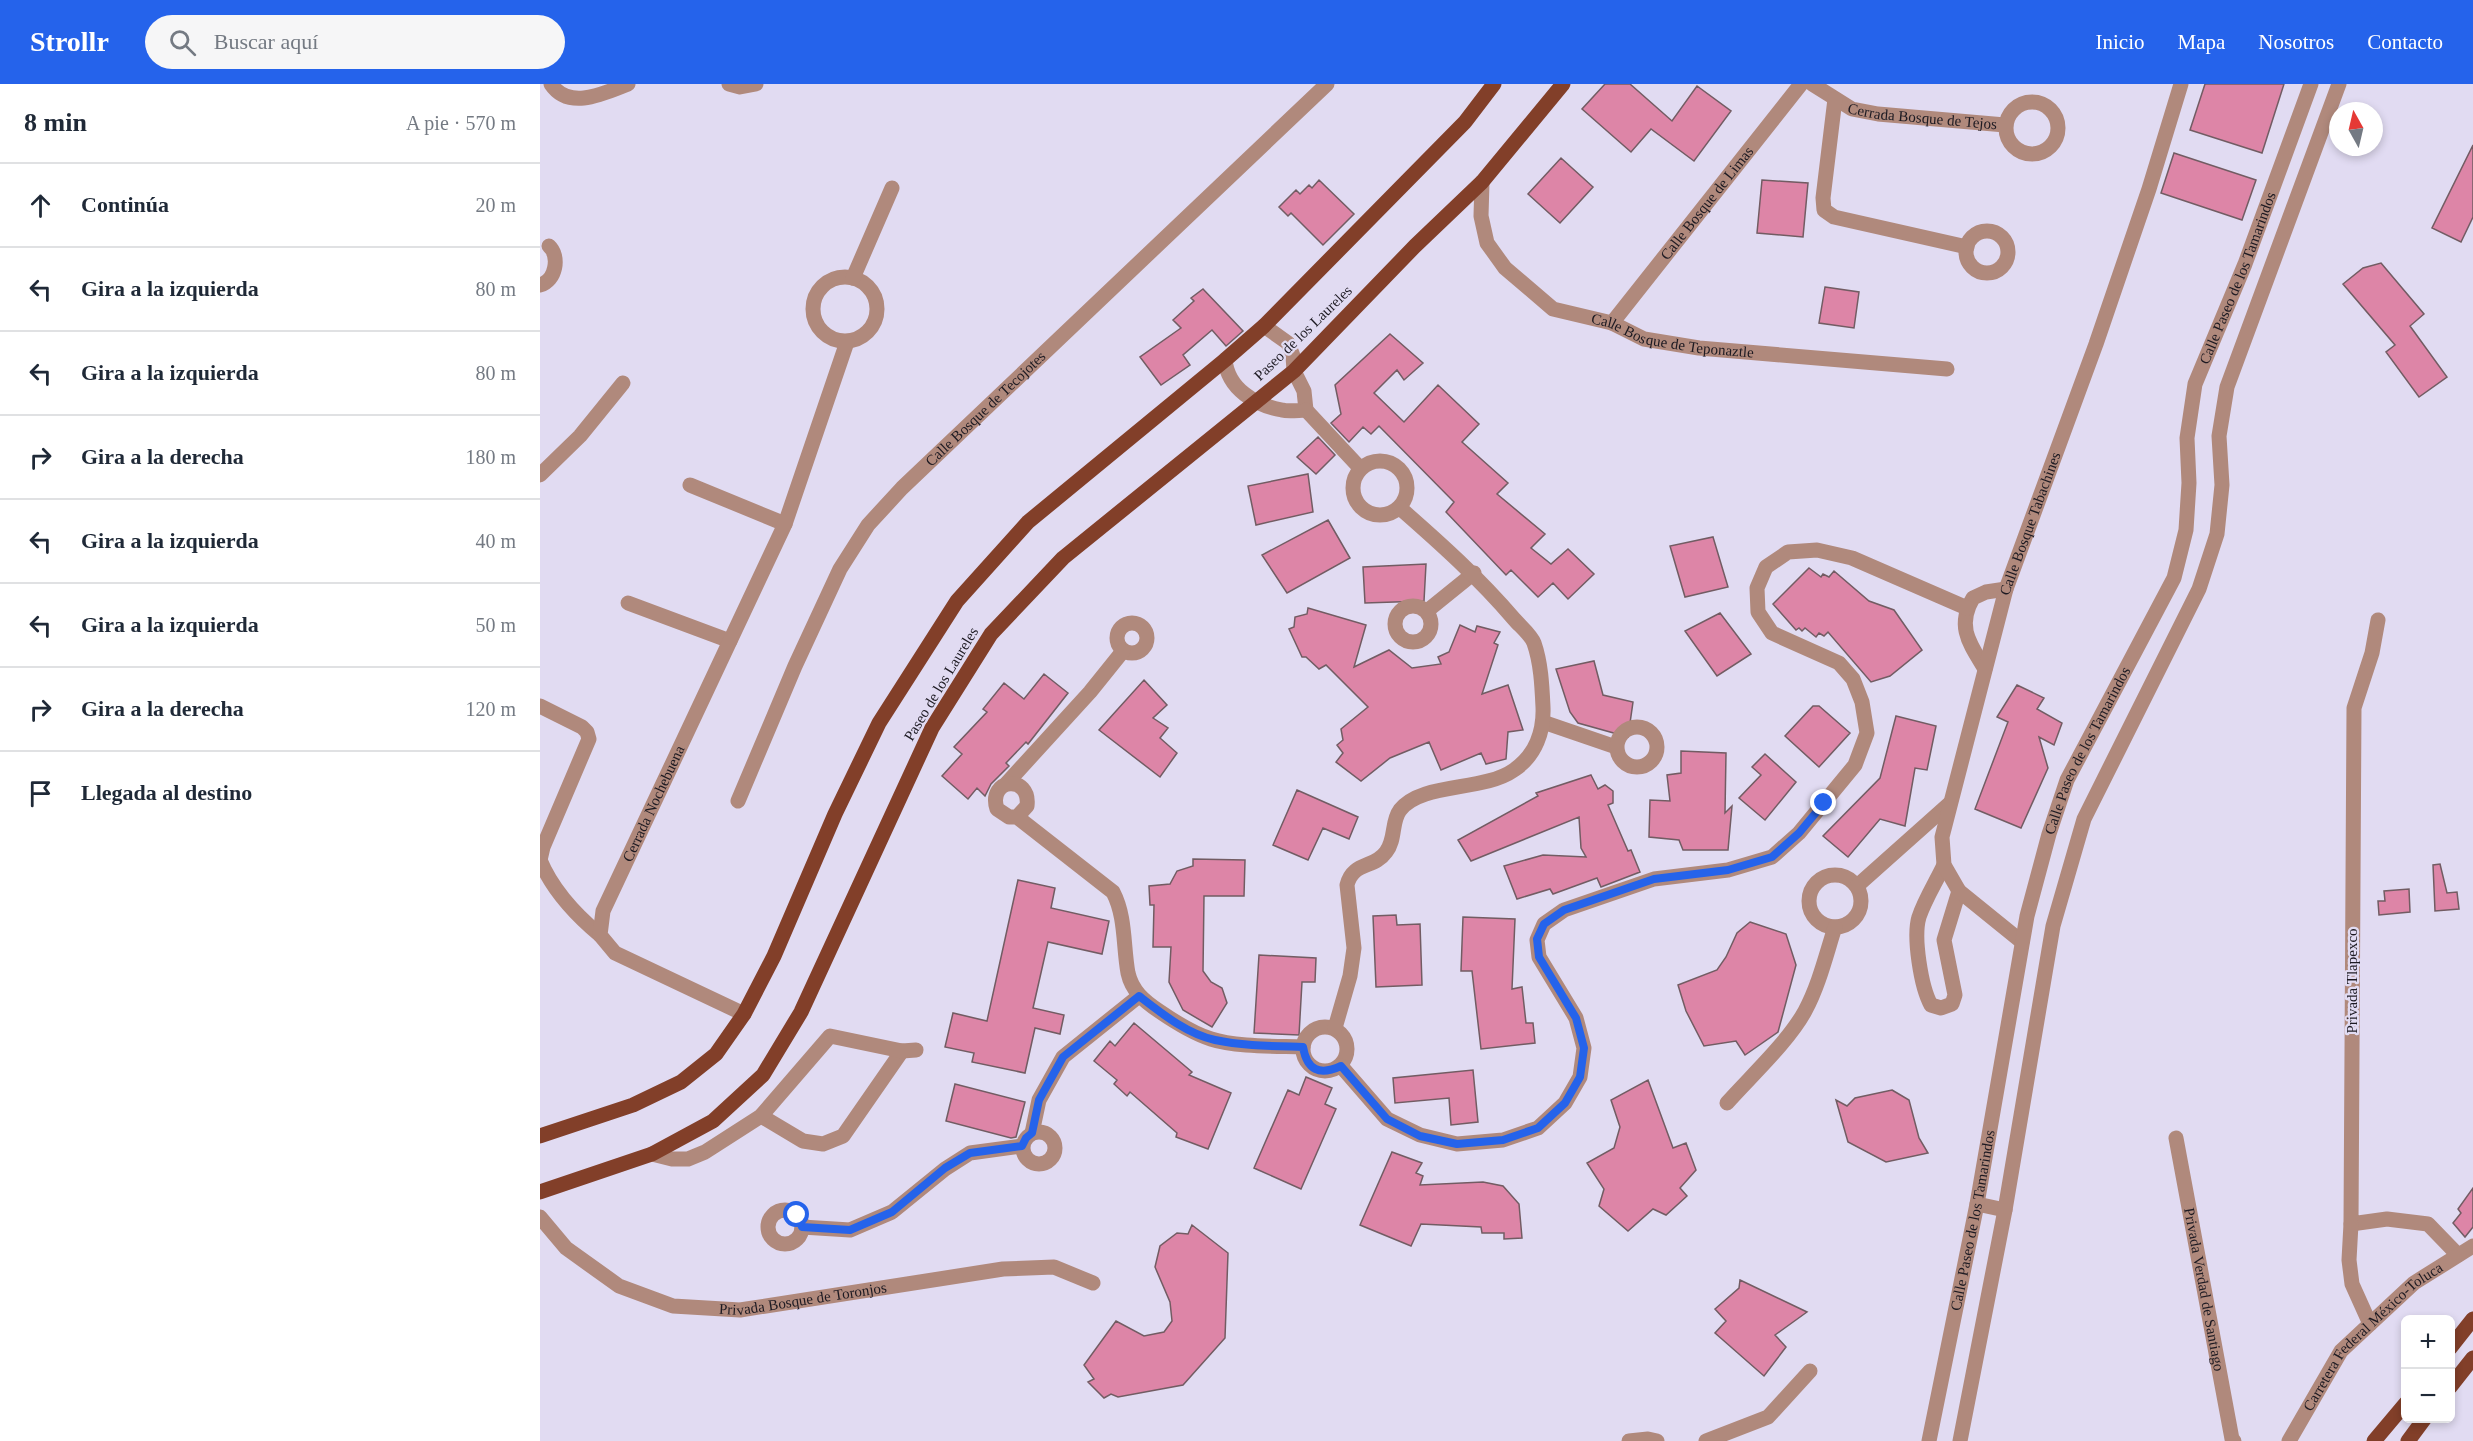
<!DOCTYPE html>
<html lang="es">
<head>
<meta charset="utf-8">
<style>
	body { margin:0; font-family:"Times New Roman",serif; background:#f6f6f7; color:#1f2937 }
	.controls { position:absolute; right:18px; bottom:18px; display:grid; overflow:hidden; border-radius:9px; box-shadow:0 3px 9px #0003 }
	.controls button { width:54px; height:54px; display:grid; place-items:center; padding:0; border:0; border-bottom:2px solid #e0e1e3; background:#fff; color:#1f2937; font:30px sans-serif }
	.compass { position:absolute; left:1789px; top:18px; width:54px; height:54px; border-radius:50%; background:#fff; box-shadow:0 3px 9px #0003; rotate:352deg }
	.stop { position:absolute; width:18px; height:18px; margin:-14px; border:4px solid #2563eb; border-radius:50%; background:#fff }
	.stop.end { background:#2563eb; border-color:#fff; box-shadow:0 2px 6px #0008 }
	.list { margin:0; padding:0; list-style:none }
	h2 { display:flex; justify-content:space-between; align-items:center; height:78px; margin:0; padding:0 24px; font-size:26px }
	h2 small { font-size:20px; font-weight:400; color:#747a83 }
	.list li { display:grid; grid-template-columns:39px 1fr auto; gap:18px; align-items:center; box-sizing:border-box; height:84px; padding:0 24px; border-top:2px solid #e0e1e3 }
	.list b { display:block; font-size:22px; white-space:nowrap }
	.list em { font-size:20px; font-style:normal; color:#747a83 }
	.icon { flex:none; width:33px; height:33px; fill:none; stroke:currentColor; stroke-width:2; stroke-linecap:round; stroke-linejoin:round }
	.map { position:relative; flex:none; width:1933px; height:1357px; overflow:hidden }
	header { display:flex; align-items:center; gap:36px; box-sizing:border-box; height:84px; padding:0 30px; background:#2563eb; color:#fff }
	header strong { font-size:28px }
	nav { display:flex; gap:33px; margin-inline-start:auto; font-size:21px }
	.search { width:420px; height:54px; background:#f6f6f7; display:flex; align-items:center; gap:15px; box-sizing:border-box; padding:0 21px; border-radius:33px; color:#747a83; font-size:22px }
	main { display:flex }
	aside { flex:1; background:#fff }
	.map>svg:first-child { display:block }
	.building { fill:#dd85a7; stroke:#725c63; stroke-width:1.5 }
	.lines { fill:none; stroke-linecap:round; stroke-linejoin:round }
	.minor { stroke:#b0897c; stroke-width:15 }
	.major { stroke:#823f29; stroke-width:15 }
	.route { stroke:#2563eb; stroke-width:8 }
	.labels { text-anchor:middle; stroke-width:4.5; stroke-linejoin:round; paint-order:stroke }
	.street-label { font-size:15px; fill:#1d1a22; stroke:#e1dbf2 }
</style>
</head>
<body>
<header>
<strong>Strollr</strong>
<div class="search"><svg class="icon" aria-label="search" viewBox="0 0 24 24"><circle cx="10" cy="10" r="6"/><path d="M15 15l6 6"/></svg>Buscar aquí</div>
<nav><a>Inicio</a><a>Mapa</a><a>Nosotros</a><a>Contacto</a></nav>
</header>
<main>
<aside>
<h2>8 min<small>A pie · 570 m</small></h2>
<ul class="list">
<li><svg class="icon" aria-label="ahead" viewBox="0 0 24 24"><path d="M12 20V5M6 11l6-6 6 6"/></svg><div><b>Continúa</b></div><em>20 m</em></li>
<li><svg class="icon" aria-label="left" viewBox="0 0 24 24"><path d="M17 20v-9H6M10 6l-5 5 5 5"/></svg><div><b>Gira a la izquierda</b></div><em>80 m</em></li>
<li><svg class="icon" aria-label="left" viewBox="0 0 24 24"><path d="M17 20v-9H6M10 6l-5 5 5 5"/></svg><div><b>Gira a la izquierda</b></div><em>80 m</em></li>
<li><svg class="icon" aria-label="right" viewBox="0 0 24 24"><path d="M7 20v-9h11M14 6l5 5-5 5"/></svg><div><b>Gira a la derecha</b></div><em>180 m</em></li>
<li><svg class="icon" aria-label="left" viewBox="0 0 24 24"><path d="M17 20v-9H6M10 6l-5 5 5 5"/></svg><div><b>Gira a la izquierda</b></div><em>40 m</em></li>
<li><svg class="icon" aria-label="left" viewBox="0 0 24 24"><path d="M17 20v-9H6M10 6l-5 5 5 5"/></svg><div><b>Gira a la izquierda</b></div><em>50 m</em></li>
<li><svg class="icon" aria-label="right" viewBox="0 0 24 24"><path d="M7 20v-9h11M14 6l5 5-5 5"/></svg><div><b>Gira a la derecha</b></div><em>120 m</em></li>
<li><svg class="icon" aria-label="arrive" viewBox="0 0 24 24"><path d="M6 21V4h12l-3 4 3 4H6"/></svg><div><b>Llegada al destino</b></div></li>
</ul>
</aside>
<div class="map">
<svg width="1933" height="1357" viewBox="0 0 1933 1357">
	<rect width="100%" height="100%" fill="#e1dbf2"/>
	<path class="building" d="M1065,0H1090L1132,37L1157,2L1191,27L1154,77L1111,45L1091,68L1042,25Z
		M1665,0H1744L1722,69L1650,46Z
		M1933,61V133L1921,158L1892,144Z
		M1634,69L1716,96L1702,136L1621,109Z
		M1021,74L1053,103L1020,139L988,110Z
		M779,96L814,130L783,161L751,129L748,132L739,123L756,106L760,110L769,101L772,104Z
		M1222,96L1268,99L1263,153L1217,149Z
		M1841,179L1884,230L1870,242L1907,293L1879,313L1846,268L1855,261L1803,200L1823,184Z
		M1285,203L1319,208L1314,244L1279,239Z
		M663,205L703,247L686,262L672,246L643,271L650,281L621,301L600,273L641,244L633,236L654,217L651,214Z
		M850,250L883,279L864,296L857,286L834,309L864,338L898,301L939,340L922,358L968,399L957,410L1005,450L991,464L1011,480L1028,465L1054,490L1028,515L1013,499L998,513L971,486L966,491L906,428L914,418L839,342L831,350L823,343L809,358L791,339L801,330L795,301Z
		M778,353L795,371L776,390L757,373Z
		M768,390L773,428L716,441L708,402Z
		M788,436L810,474L747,509L722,471Z
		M1173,453L1188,503L1145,513L1130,462Z
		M886,480L884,517L825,519L823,483Z
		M1269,484L1281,493L1283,490L1289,493L1294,487L1329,517L1354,526L1382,566L1350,592L1331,598L1288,548L1284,552L1279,549L1276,553L1265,544L1262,547L1259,544L1256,546L1233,520Z
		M768,524L826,541L814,583L849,566L872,584L901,580L898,573L909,568L920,541L935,548L937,542L960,548L954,559L958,561L942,610L968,601L983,646L968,648L966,675L946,680L941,669L901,686L889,658L850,674L821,697L796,678L803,669L797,661L803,656L801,645L828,623L786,581L779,585L766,573H762L749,545L754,543L755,533L767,530Z
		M1180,529L1211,570L1177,592L1145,547Z
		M1054,577L1063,611L1093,618L1088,653L1038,639L1030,628L1016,585Z
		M504,590L528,609L488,660L486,658L466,679L469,682L451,700L445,712L437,704L428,715L402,692L422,670L414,663L447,628L443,625L464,599L484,615Z
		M604,596L627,621L613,634L628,644L620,654L637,669L620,693L559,646Z
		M1477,601L1504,614L1497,625L1522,639L1514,661L1499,653L1508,684L1481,744L1435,725L1468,638L1457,633Z
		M1273,622H1279L1310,649L1279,683L1245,652Z
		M1356,632L1396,642L1387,686L1375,684L1365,742L1340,735L1308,773L1283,752L1340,694Z
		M1141,667L1186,669L1185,729L1192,722L1188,766H1143L1139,756L1109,753L1110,716L1130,717L1127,691L1141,689Z
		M1225,670L1256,698L1225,736L1199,714L1221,691L1212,683Z
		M1051,691L1058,705L1065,701L1073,707V719L1068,721L1088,767L1091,766L1100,788L1061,803L1057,794L1013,810L1010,805L977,815L964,782L1003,771L1046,773L1041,764L1039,733L931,777L918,756L998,712L996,709Z
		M757,706L818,733L809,755L783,744L768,776L733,761Z
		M653,775L705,776L704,812H664L663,887L671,898L682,904L687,919L672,943L643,926L629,898L631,863H613L614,821H610L609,802L630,800L637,787L653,782Z
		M1900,780L1907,809L1917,808L1919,825L1895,827L1893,781Z
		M478,796L515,804L511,824L569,837L562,870L508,858L493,924L524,931L520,950L495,944L485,989L432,978L434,969L405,963L413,929L447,937Z
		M1869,805L1870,828L1839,831L1838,817H1845L1844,807Z
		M856,831L857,841L880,840L882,901L836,903L833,832Z
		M923,833L975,835L972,905L982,903L986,939H993L995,959L941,965L932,887H921Z
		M1210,838L1246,850L1256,881L1238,948L1205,971L1196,957L1164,962L1146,927L1138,901L1177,886L1186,873L1197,849Z
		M719,871L776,874L775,898H762L759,951L714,949Z
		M594,939L652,988L649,991L691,1009L668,1065L636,1053L637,1049L590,1008L587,1012L574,1000L577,996L554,977L570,957L575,962Z
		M933,986L938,1038L911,1041L909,1014L855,1019L853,994Z
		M766,993L792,1004L785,1020L796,1025L761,1105L714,1084L748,1006L759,1011Z
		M1108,996L1133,1064L1146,1059L1156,1086L1140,1104L1147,1112L1126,1131L1113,1125L1088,1147L1059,1122L1064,1105L1047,1079L1074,1064L1080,1043L1071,1016Z
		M415,1000L485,1018L476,1053L471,1054L406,1037Z
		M1352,1006L1369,1016L1379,1054L1388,1069L1346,1078L1308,1058L1296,1016L1307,1022L1315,1014Z
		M852,1068L882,1079L876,1089L883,1092L880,1101L943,1098L963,1102L979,1120L982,1154L964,1155V1149H942L941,1143L881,1140L871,1162L820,1141Z
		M1933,1104V1143L1925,1153L1913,1139L1921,1129L1918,1125Z
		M652,1141L688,1169L685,1254L643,1301L578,1313L571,1310L564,1314L548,1298L554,1295L544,1281L576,1237L604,1252L624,1248L632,1237L630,1218L615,1183L620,1162L637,1149L648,1150Z
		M1200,1196L1267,1228L1235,1251L1246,1263L1224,1292L1175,1249L1186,1237L1175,1225L1199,1204Z"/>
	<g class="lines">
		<g class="minor">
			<path d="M11,0C29,27 65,9 88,0"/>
			<path d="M189,0L200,3L216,0"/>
			<path id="s1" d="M1272,0L1312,25L1338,30L1465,41"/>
			<path d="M1295,15L1283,114L1284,126L1294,133L1427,163"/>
			<circle cx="1492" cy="44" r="26"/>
			<path id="s2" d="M942,98L941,132L947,159L965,184L1013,225L1072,239L1104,255L1159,264L1407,285"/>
			<circle cx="1447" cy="168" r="21"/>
			<circle cx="305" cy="225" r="32"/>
			<path d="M313,194L352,104"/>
			<path d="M0,201C16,197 20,172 9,162"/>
			<path id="s3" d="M1072,239L1261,0"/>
			<path d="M685,276C688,305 715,321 742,326C749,328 759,326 766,326L764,307L754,287L753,272L748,259L724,242"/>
			<path d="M766,326L820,384"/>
			<circle cx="840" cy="404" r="27"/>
			<path d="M0,391L40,352L83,299"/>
			<path d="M150,401L245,440"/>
			<path d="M88,519L190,557"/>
			<circle cx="873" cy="540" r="18"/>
			<path d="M887,527L934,489"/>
			<path d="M1838,536L1832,569L1814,624L1811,1140L1847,1135L1888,1140L1918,1171"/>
			<circle cx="592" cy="554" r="15"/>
			<path d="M1445,585C1430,560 1416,543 1433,514L1446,508L1466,505"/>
			<path d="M0,622L42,643L47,648L49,655L3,763L0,776"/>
			<path d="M1003,638L1076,663"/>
			<circle cx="1097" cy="663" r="20"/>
			<path d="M466,700L550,608L583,567"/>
			<path id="s4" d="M198,717L255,582L300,485L328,441L362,404L787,0"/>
			<path d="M477,733L487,722C491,690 447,694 457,725L469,733H477L573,808C586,833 583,862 588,889C592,907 604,917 619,927C635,938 652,949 671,955C695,963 737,962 763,963"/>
			<path d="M0,776C12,805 36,831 60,851"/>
			<path d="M1404,781C1396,798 1385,815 1379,833C1373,853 1381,903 1391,921L1401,924L1412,920L1415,911L1404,856L1419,807"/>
			<circle cx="1295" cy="817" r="26"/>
			<path d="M1317,802L1409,720"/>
			<path id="s5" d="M1482,858L1419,807L1404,781L1402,753L1466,505L1556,260L1609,105L1641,0"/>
			<path id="s6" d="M204,930L75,869L60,851L63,827L245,440L307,258"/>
			<circle cx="785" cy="965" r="22"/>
			<path d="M795,944L810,892L814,864L807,801C813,777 834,785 846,768C856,755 851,738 860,726C882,698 943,708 974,686C996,671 1004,647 1003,623C1002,602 1001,579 994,559C991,551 980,542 974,535C939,494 900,459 860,424"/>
			<path d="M801,982L847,1035L880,1051L917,1060L963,1056L998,1044L1025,1019L1040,993L1044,964L1036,934L999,873L997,856L1004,840L1024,826L1114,795L1188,786L1232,773L1259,749L1315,681L1327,649L1322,618L1313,595L1299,579L1232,549L1218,528L1217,504L1226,483L1248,468L1277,466L1312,474L1427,524"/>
			<path d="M1187,1019C1211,992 1248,958 1265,927C1279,901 1286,871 1295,843"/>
			<path d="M221,1032L263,1057L283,1060L303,1052L362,967"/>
			<circle cx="499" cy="1064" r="16"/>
			<path d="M492,1049L499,1016L523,973L599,912"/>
			<path id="s7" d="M1636,1054L1692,1355L1694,1357"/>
			<path d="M112,1070L132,1075H148L165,1068L221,1032L290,952L362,967L376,966"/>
			<path d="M1437,1120L1465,1126"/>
			<circle cx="245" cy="1143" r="17"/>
			<path id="s8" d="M0,1133L26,1164L79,1202L133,1222L200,1226L463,1185L514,1183L553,1199"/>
			<path d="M1811,1140L1809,1176L1812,1200L1830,1240"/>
			<path d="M262,1143L310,1146L352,1128L405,1085L430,1069L482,1062"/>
			<path d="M1089,1357L1108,1355L1117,1357"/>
			<path d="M1166,1357L1228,1333L1270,1287"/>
			<path id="s9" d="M1389,1357L1437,1120L1487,832L1509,750L1527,696L1634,494L1646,446L1649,399L1647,354L1655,300L1705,180L1771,0"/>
			<path d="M1420,1357L1465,1126L1513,842L1544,735L1659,505L1677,450L1682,401L1679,352L1687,303L1799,0"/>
			<path id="s10" d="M1749,1357L1801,1267L1874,1199L1933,1162"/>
		</g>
		<path class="major" d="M0,1052L93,1021L141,998L176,970L204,930L234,872L295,730L339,639L417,517L488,438L685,276L724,242L925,38L954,0
			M0,1108L112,1070L173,1037L223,991L261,928L392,644L451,550L523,474L754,287L875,162L942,98L1023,0
			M1910,1264L1933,1235
			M1910,1303L1933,1274
			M1834,1357L1866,1319
			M1868,1357L1885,1334"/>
	</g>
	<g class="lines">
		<path class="route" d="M257,1131L262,1143L310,1146L352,1128L405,1084L430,1069L482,1062L486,1054L492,1049L499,1016L523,973L599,912C621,929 647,950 675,956C703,962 734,962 763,963C767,986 779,992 801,982L847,1035L880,1052L917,1060L963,1056L998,1044L1025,1019L1040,993L1044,964L1036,934L999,873L997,855L1004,840L1024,826L1114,795L1188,786L1232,773L1259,749L1284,719"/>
	</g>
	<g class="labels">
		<g class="street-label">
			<text dy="5" stroke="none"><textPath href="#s1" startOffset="118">Cerrada Bosque de Tejos</textPath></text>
			<text dy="5" stroke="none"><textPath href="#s3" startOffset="153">Calle Bosque de Limas</textPath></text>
			<text dy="5" stroke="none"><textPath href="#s9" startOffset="1215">Calle Paseo de los Tamarindos</textPath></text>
			<text transform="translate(763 249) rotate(-44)" y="5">Paseo de los Laureles</text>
			<text dy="5" stroke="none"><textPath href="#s2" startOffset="279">Calle Bosque de Teponaztle</textPath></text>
			<text dy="5" stroke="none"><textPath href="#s4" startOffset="471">Calle Bosque de Tecojotes</textPath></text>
			<text dy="5" stroke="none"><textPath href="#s5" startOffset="465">Calle Bosque Tabachines</textPath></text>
			<text transform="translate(401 600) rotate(-59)" y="5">Paseo de los Laureles</text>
			<text dy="5" stroke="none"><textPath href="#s9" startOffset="711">Calle Paseo de los Tamarindos</textPath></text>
			<text dy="5" stroke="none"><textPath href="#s6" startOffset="309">Cerrada Nochebuena</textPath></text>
			<text transform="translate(1812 897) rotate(-90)" y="5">Privada Tlapexco</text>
			<text dy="5" stroke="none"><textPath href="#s9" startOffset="225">Calle Paseo de los Tamarindos</textPath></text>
			<text dy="5" stroke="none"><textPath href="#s7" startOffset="154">Privada Verdad de Santiago</textPath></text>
			<text dy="5" stroke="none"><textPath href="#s8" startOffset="294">Privada Bosque de Toronjos</textPath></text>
			<text dy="5" stroke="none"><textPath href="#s10" startOffset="136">Carretera Federal México-Toluca</textPath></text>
		</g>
	</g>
</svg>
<div class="controls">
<button>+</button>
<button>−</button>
</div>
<svg class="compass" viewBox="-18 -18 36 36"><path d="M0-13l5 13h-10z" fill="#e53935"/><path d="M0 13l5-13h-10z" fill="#747a83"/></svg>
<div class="stop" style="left:257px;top:1131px"></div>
<div class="stop end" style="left:1284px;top:719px"></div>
</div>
</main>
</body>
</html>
